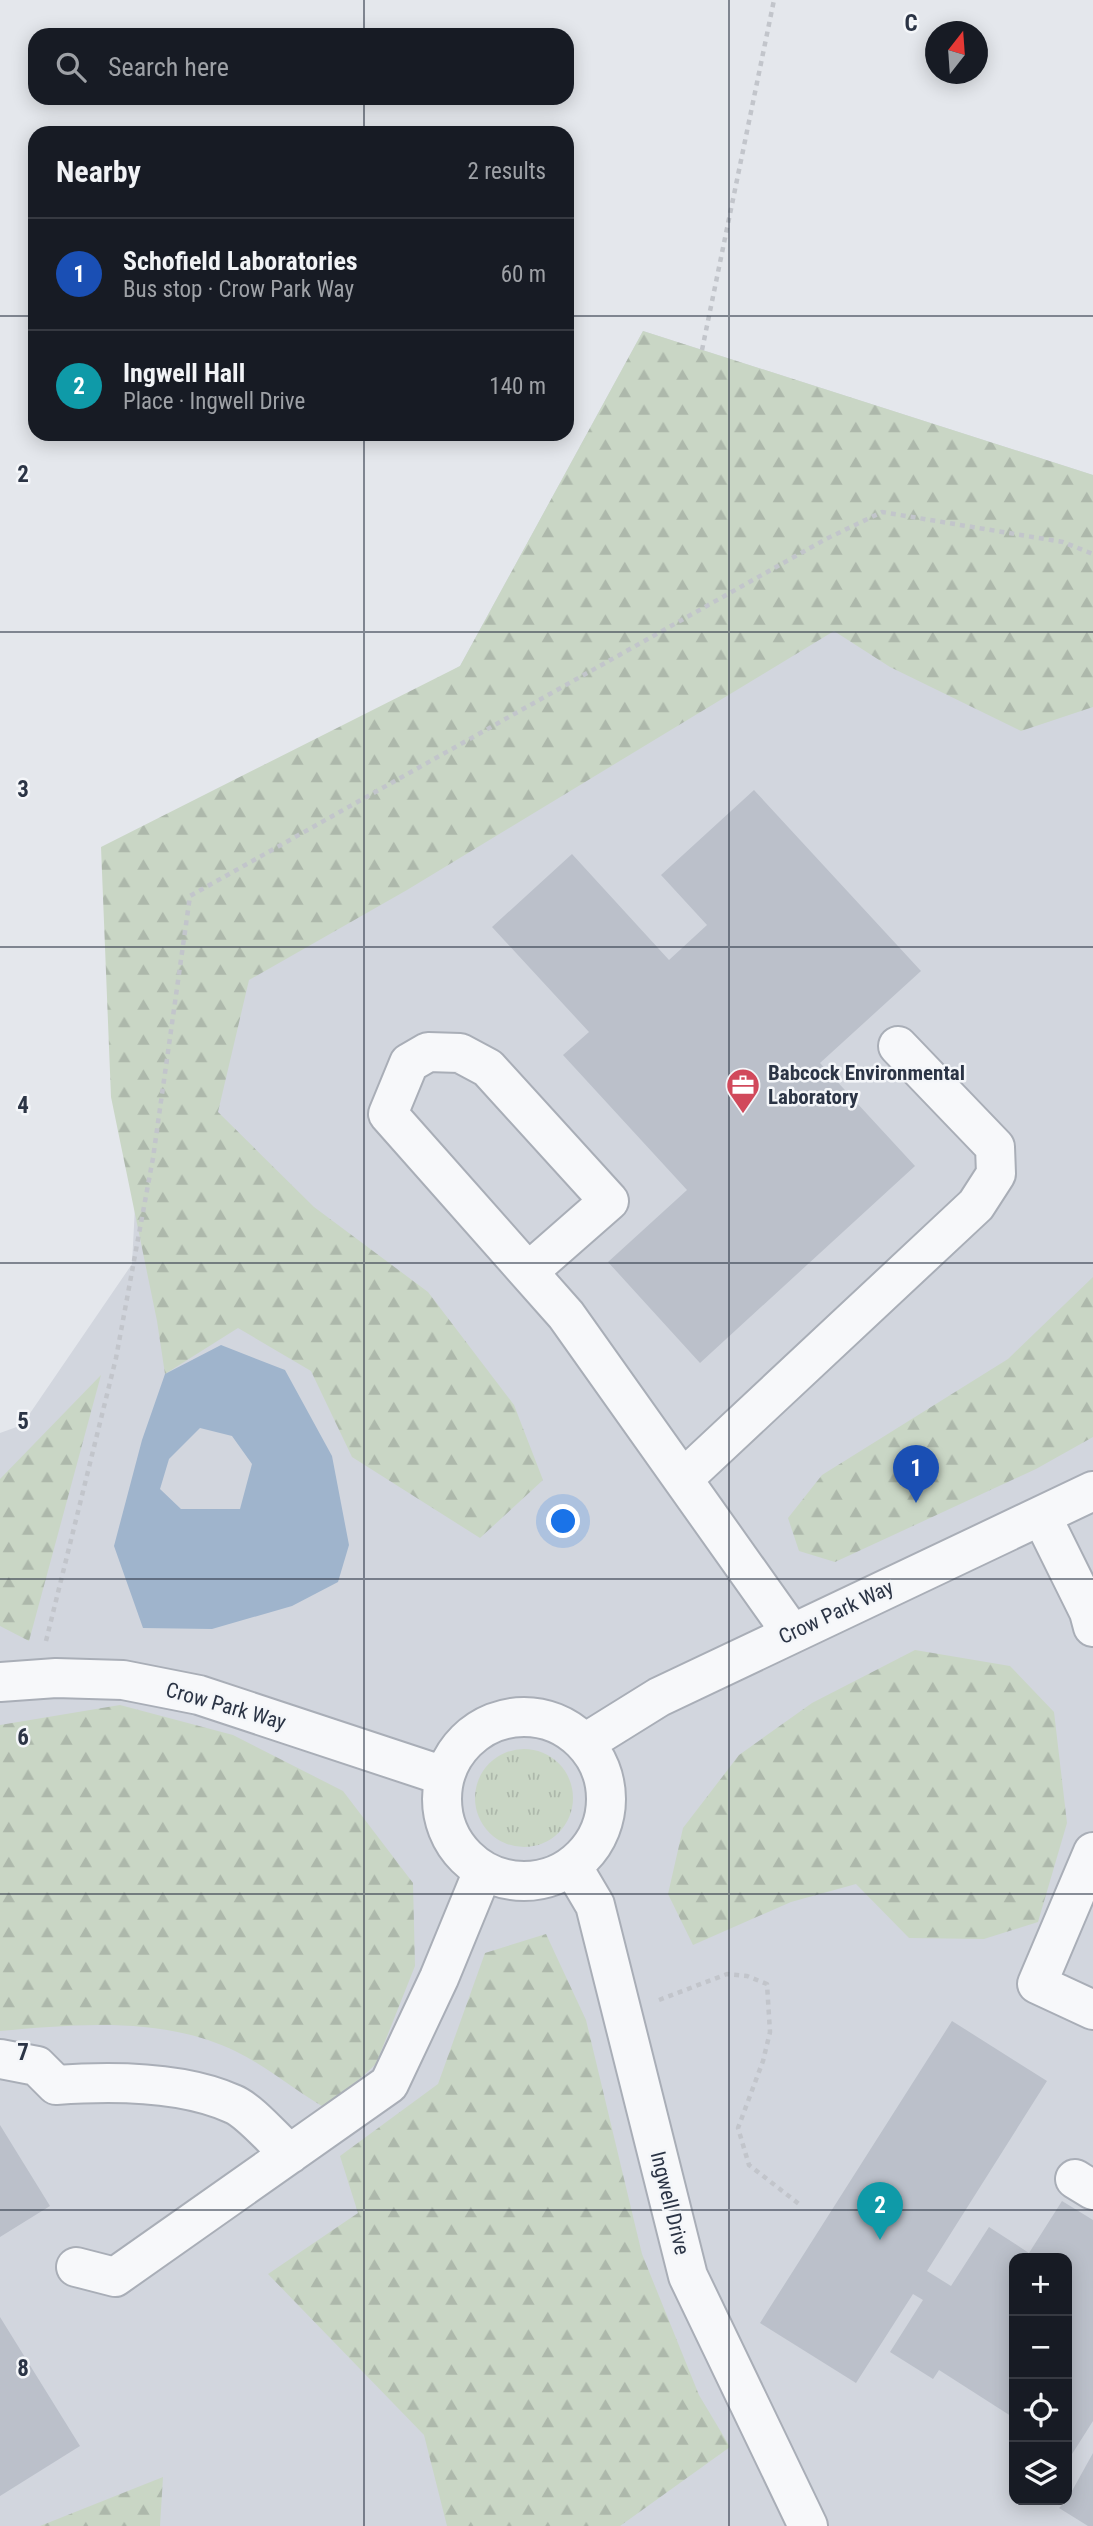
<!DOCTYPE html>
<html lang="en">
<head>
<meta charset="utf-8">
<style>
	body { margin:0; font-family:"Roboto Condensed",sans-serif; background:#242831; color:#f1f3f6 }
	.controls { position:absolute; right:21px; bottom:21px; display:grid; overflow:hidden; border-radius:14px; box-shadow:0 4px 18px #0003 }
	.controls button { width:63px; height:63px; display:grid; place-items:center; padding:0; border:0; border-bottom:2px solid #363941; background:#171b24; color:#f1f3f6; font:35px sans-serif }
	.compass { position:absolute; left:925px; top:21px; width:63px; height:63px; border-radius:50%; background:#171b24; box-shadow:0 4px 18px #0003; rotate:17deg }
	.you { position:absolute; left:564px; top:1522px; width:24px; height:24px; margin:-18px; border:5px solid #fff; border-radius:50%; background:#1a73e8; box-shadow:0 0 0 10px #1a73e833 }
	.badge { display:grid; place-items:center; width:46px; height:46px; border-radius:50%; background:#ea580c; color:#fff; font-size:23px; font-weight:700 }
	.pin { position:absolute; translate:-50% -58px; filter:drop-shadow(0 2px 4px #0008) }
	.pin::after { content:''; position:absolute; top:37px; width:24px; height:21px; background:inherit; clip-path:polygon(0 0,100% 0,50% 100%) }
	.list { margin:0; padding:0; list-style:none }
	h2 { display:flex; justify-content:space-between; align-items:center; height:91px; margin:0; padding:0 28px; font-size:30px }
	h2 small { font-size:23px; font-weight:400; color:#9ea1a6 }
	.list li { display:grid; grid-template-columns:46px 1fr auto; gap:21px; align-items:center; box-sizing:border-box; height:112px; padding:0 28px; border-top:2px solid #363941 }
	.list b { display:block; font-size:26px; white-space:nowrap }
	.list p { margin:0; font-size:23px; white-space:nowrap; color:#9ea1a6 }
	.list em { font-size:23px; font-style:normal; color:#9ea1a6 }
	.icon { flex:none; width:38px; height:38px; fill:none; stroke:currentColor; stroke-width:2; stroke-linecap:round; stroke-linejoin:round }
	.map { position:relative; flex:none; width:1093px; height:2526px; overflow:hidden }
	.search { position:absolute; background:#171b24; box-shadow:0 4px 18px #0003; left:28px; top:28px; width:546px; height:77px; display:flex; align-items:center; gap:18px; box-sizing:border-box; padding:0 24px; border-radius:21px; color:#9ea1a6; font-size:26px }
	.panel { position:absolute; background:#171b24; box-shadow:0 4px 18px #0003; left:28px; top:126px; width:546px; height:315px; border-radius:21px }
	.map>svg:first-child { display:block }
	.built { fill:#d2d6de; fill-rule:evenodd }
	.grass { fill:url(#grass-tufts) }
	.forest { fill:url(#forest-firs) }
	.water { fill:#9fb4cc; fill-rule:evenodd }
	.building { fill:#bbc0ca }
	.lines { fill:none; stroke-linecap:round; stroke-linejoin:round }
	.minor-casing { stroke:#a9aeb7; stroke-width:42 }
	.path { stroke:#c2c5cb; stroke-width:4.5; stroke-dasharray:5 5; stroke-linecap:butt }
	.minor { stroke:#f7f8fa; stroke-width:38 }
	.grid { fill:none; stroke:#2b3445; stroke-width:2; stroke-opacity:0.55 }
	.labels { text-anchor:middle; stroke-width:5; stroke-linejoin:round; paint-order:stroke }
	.poi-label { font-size:21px; font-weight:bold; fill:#2b3445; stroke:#f4f6f9; text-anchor:start }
	.street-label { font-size:21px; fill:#2b3445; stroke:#f4f6f9 }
	.grid-label { font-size:23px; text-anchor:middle; font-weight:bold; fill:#2b3445; stroke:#f4f6f9; stroke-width:5; stroke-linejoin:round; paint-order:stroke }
</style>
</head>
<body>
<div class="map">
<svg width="1093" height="2526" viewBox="0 0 1093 2526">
	<defs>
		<pattern id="grass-tufts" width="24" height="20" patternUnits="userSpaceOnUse" patternTransform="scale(1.75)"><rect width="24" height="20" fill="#c9d6c5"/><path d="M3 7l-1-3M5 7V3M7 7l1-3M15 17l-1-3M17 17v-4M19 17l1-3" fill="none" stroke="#adb8ab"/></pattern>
		<pattern id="forest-firs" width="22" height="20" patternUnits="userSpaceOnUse" patternTransform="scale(1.75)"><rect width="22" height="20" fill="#c9d6c5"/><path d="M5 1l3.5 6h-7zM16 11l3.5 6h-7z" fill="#adb8ab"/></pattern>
	</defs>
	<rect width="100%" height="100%" fill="#e4e7ec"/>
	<path class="built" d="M643,331L1093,475V2526H0V1433L22,1425L132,1264L154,845L460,666ZM1014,2258H1067V2500H1014Z"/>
	<path class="grass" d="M475 1798a49 49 0 1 1 98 0a49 49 0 1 1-98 0Z"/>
	<path class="forest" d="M643,331L1093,475V707L1021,731L890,667L834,631L407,890L249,980L218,1112L314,1207L428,1292L514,1405L543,1480L480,1538L352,1457L311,1371L238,1328L165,1374L157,1321L111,1097L101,847L460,666Z
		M1093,1277V1437L1036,1469L835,1562L799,1551L788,1518L822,1475L1008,1359Z
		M101,1375L29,1641L0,1626V1479Z
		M915,1650L1010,1666L1054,1712L1067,1823L1038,1922L984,1939L909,1938L856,1884L791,1902L693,1945L668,1894L683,1828L739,1755L812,1703Z
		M120,1705L233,1735L343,1791L413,1883L415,1966L376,2064L327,2109C297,2092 268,2067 237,2052C165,2016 77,2024 0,2031V1725Z
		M546,1934L586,2020L642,2254L699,2395L730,2447L620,2526H447L424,2435L268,2274L358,2213L340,2156L438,2084L485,1953Z
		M163,2477L160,2526H40Z"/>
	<path class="water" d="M221,1345L285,1370L332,1456L349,1545L338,1582L292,1606L212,1629L143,1628L114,1546L142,1440L165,1374ZM200,1428L232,1436L252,1464L240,1509H181L160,1489L169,1459Z"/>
	<path class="building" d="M754,790L921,971L820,1063L915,1166L700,1363L608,1262L687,1190L563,1055L589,1032L492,927L572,854L669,960L707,925L661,875Z
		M952,2021L1047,2081L927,2271L951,2286L989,2227L1029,2253L1062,2201L1093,2220V2421L1067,2462V2258H1014V2418L939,2370L933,2379L890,2352L923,2300L913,2294L856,2383L760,2323Z
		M0,2125L50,2206L0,2237Z
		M0,2317L80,2446L0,2496Z
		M1093,2453V2526H1088L1059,2508L1067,2500Z"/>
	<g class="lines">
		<g class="minor-casing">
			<path id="minor" d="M528,1272L609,1201L488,1068L460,1053L428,1052L409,1063L388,1114L566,1315L791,1632
				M683,1479L976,1205L996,1174L995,1147L898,1046
				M1042,1517L1089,1612L1093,1627
				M0,1682L56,1678L123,1680L199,1695L444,1776
				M442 1799a82 82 0 1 1 164 0a82 82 0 1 1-164 0Z
				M585,1743L659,1697L1093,1491
				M1093,1852L1037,1984L1093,2010
				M572,1866L595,1905L688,2276L808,2526
				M0,2059L37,2066L56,2085C111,2081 182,2081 233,2104C250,2111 275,2141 290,2154
				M1075,2179L1093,2190
				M76,2267L115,2277L389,2084L439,1978L483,1871"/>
		</g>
		<path class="path" d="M702,350L774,0
			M46,1641L116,1358L153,1158L190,896L826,539L882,512L1063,542L1093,554
			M659,2000L727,1974L747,1976L767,1984L770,2032L763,2061L738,2128L749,2165L799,2204"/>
		<use href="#minor" class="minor"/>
	</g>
	<path class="grid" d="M364,0V35M729,0V2526M364,98V133M0,316H35M567,316H1093M364,434V2526M0,632H1093M0,947H1093M0,1263H1093M0,1579H1093M0,1894H1093M0,2210H1093"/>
	<defs>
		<g id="office-pin" transform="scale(1.75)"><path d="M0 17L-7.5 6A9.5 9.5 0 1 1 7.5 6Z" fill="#d1495b" stroke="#f4f6f9"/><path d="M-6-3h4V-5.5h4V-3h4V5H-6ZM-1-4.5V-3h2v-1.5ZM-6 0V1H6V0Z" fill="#fff"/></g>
	</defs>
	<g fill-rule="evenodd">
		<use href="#office-pin" x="743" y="1085"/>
	</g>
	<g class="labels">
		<g class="poi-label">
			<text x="768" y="1080">Babcock Environmental<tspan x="768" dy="24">Laboratory</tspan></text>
		</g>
		<g class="street-label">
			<text transform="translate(836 1612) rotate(-25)" y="7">Crow Park Way</text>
			<text transform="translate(226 1706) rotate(16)" y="7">Crow Park Way</text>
			<text transform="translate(670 2203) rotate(76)" y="7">Ingwell Drive</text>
		</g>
	</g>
	<g class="grid-label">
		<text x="911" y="31">C</text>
		<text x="23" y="482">2</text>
		<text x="23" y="797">3</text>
		<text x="23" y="1113">4</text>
		<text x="23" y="1429">5</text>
		<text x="23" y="1745">6</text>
		<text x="23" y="2060">7</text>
		<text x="23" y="2376">8</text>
	</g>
</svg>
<div class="controls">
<button>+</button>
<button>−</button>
<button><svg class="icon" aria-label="locate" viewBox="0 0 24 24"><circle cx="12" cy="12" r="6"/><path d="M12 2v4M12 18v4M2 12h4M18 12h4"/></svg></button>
<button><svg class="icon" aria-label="layers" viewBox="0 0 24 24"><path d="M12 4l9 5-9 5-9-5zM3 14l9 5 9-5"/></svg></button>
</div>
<svg class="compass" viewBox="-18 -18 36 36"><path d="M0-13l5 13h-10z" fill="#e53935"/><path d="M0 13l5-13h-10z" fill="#9ea1a6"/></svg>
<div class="you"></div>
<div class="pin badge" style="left:916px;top:1503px;background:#1a4fb4">1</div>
<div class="pin badge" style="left:880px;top:2240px;background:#0f9aa8">2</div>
<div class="search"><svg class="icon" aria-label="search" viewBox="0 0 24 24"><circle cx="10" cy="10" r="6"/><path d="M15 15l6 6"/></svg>Search here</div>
<section class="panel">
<h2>Nearby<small>2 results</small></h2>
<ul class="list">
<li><span class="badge" style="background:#1a4fb4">1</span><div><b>Schofield Laboratories</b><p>Bus stop · Crow Park Way</p></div><em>60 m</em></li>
<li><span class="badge" style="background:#0f9aa8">2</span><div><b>Ingwell Hall</b><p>Place · Ingwell Drive</p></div><em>140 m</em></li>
</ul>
</section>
</div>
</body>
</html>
